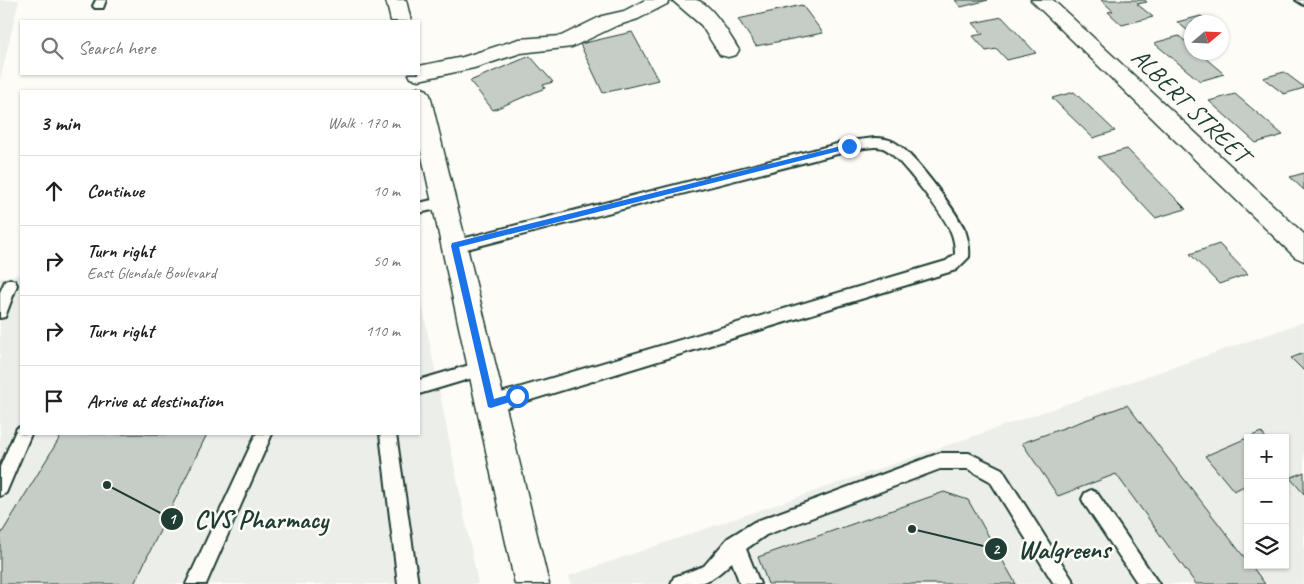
<!DOCTYPE html>
<html lang="en">
<head>
<meta charset="utf-8">
<style>
	body { margin:0; font-family:Caveat,sans-serif; background:#f6f6f6; color:#202124 }
	.controls { position:absolute; right:15px; bottom:15px; display:grid; overflow:hidden; border-radius:0px; box-shadow:0 1px 4px #0004 }
	.controls button { width:45px; height:45px; display:grid; place-items:center; padding:0; border:0; border-bottom:1px solid #e0e0e0; background:#fff; color:#202124; font:25px sans-serif }
	.compass { position:absolute; left:1184px; top:15px; width:45px; height:45px; border-radius:50%; background:#fff; box-shadow:0 1px 4px #0004; rotate:71deg }
	.stop { position:absolute; width:15px; height:15px; margin:-11px; border:4px solid #1a73e8; border-radius:50%; background:#fff }
	.stop.end { background:#1a73e8; border-color:#fff; box-shadow:0 1px 5px #0008 }
	.list { margin:0; padding:0; list-style:none }
	h2 { display:flex; justify-content:space-between; align-items:center; height:65px; margin:0; padding:0 20px; font-size:21px }
	h2 small { font-size:16px; font-weight:400; color:#757577 }
	.list li { display:grid; grid-template-columns:32px 1fr auto; gap:15px; align-items:center; box-sizing:border-box; height:70px; padding:0 20px; border-top:1px solid #e0e0e0 }
	.list b { display:block; font-size:19px; white-space:nowrap }
	.list p { margin:0; font-size:16px; white-space:nowrap; color:#757577 }
	.list em { font-size:16px; font-style:normal; color:#757577 }
	.icon { flex:none; width:28px; height:28px; fill:none; stroke:currentColor; stroke-width:2; stroke-linecap:round; stroke-linejoin:round }
	.map { position:relative; flex:none; width:1304px; height:584px; overflow:hidden }
	.search { position:absolute; background:#fff; box-shadow:0 1px 4px #0004; left:20px; top:20px; width:400px; height:55px; display:flex; align-items:center; gap:12px; box-sizing:border-box; padding:0 18px; border-radius:0px; color:#757577; font-size:19px }
	.panel { position:absolute; background:#fff; box-shadow:0 1px 4px #0004; left:20px; top:90px; width:400px; height:345px; border-radius:0px }
	.map>svg:first-child { display:block }
	.built { fill:#eceee9; fill-rule:evenodd }
	.building { fill:#c6cdc7; stroke:#1f3d34 }
	.lines { fill:none; stroke-linecap:round; stroke-linejoin:round }
	.service-casing { stroke:#1f3d34; stroke-width:4 }
	.minor-casing { stroke:#1f3d34; stroke-width:3 }
	.tertiary-casing { stroke:#1f3d34; stroke-width:3 }
	.service { fill:#fdfcf7; fill-rule:evenodd }
	.minor { fill:#fdfcf7; fill-rule:evenodd }
	.tertiary { fill:#fdfcf7; fill-rule:evenodd }
	.route { fill:#1a73e8 }
	.labels { text-anchor:middle; stroke-width:5; stroke-linejoin:round; paint-order:stroke }
	.street-label { font-size:25px; fill:#1f3d34; stroke:#fdfcf7 }
	.leader { fill:none; stroke:#1f3d34; stroke-width:2 }
	.callout-dot { fill:#1f3d34; stroke:#fdfcf7; stroke-width:2 }
	.mark-label { font-size:15px; text-anchor:middle; font-weight:bold; fill:#fff }
	.callout-label { font-size:26px; text-anchor:middle; font-weight:bold; fill:#1f3d34; stroke:#fdfcf7; stroke-width:5; stroke-linejoin:round; paint-order:stroke }
</style>
</head>
<body>
<div class="map">
<svg width="1304" height="584" viewBox="0 0 1304 584">
	<rect width="100%" height="100%" fill="#fdfcf7"/>
	<filter id="ink" filterUnits="userSpaceOnUse"><feTurbulence type="fractalNoise" baseFrequency=".02" numOctaves="2"/><feDisplacementMap in="SourceGraphic" scale="10" xChannelSelector="R" yChannelSelector="G"/><feConvolveMatrix kernelMatrix="1 2 1 2 8 2 1 2 1" color-interpolation-filters="sRGB"/></filter>
	<g filter="url(#ink)">
		<path class="built" d="M0,0H19L0,80Z
			M21,274V434H419V290L478,584H0V278Z
			M1304,322V584H571L569,576ZM1248,438H1285V565H1248Z"/>
		<path class="building" d="M955,0H988L961,7Z
			M1101,0H1145L1147,2L1137,4L1153,17L1122,25L1108,12L1113,11Z
			M802,5L823,33L756,46L738,19Z
			M1201,16L1209,22H1192V34L1177,22Z
			M1002,17L1036,53L1007,60L997,49L986,51L973,36L983,34L973,23Z
			M632,32L658,80L603,93L580,44Z
			M1179,36L1192,47V52H1198L1224,74L1200,81L1154,43Z
			M530,56L553,82L543,85L545,88L493,110L470,81Z
			M1284,72L1304,87V88L1284,94L1263,78Z
			M1074,92L1115,131L1093,138L1052,98Z
			M1235,94L1283,135L1256,143L1209,101Z
			M1127,149L1186,209L1155,218L1098,157Z
			M1304,173V190L1290,177Z
			M1219,244L1248,274L1219,284L1190,254Z
			M1304,353V371L1291,358Z
			M1127,405L1248,562V565H1251L1265,584H1196L1116,474L1058,496L1022,443Z
			M1261,432L1266,438H1248V484L1234,491L1205,456Z
			M62,434H207L134,584H0V536Z
			M1304,472V494L1290,478Z
			M944,492L968,500L1016,584H768L758,557Z"/>
		<g class="lines">
			<g class="service-casing">
				<path id="service" d="M96,0H106L103,8H95L93,6Z
					M1296,0H1304V5Z
					M875,138C882,138 889,139 894,142C912,151 956,211 965,230C968,239 970,248 969,257L956,270L491,412L485,409L483,404L485,399L491,396L946,261L955,254C955,247 954,239 951,232C945,217 897,153 883,148C873,145 860,149 849,151L455,252L450,250L448,246L450,242L849,141Z
					M445,197L450,198L452,202L450,206L419,213V203Z
					M10,279L15,281L17,285L5,317L0,318V292L5,281Z
					M483,361L489,363L491,368L489,373L419,394V380Z
					M21,427V434H31L6,493L0,496V467L17,428Z
					M256,434H272L206,584H186Z
					M380,434H396L418,584H398Z
					M940,453H969L1002,469L1075,584H1054L990,481L968,469H940L766,535L746,549L760,584H740L732,562C708,584 706,584 671,584L674,577L704,566L728,538L754,522Z
					M1091,490L1097,493L1159,584H1138L1085,505L1082,499L1085,493Z"/>
			</g>
			<g class="minor-casing">
				<path id="minor" d="M645,0H670L667,4L638,19L616,26L572,47L521,53L474,68L419,80L411,78L409,74H419V66L463,57L519,39L561,36L602,16L624,11Z
					M672,0C679,0 688,0 696,0C712,3 730,36 739,50L736,55L728,57L720,55L701,25Z
					M1031,0H1053L1304,234V261L1295,257Z"/>
			</g>
			<g class="tertiary-casing">
				<path id="tertiary" d="M386,0H406L411,21H391Z
					M419,87L427,90L430,95L549,584H515L419,143V91H410Z"/>
			</g>
			<use href="#service" class="service"/>
			<use href="#minor" class="minor"/>
			<use href="#tertiary" class="tertiary"/>
		</g>
	</g>
	<path class="route" d="M849,144H851V148L459,247L494,399L517,392L521,396L520,399L491,408L488,407L451,246L452,243Z"/>
	<g class="labels">
		<g class="street-label">
			<text transform="translate(1191 105) rotate(44)" y="9">ALBERT STREET</text>
		</g>
	</g>
	<path class="leader" d="M107 485L172 519M912 529L996 549"/>
	<g class="callout-dot">
		<circle cx="107" cy="485" r="5"/>
		<circle cx="912" cy="529" r="5"/>
		<circle cx="172" cy="519" r="12"/>
		<circle cx="996" cy="549" r="12"/>
	</g>
	<g class="mark-label">
		<text x="172" y="524">1</text>
		<text x="996" y="554">2</text>
	</g>
	<g class="callout-label">
		<text x="261" y="528">CVS Pharmacy</text>
		<text x="1064" y="558">Walgreens</text>
	</g>
</svg>
<div class="controls">
<button>+</button>
<button>−</button>
<button><svg class="icon" aria-label="layers" viewBox="0 0 24 24"><path d="M12 4l9 5-9 5-9-5zM3 14l9 5 9-5"/></svg></button>
</div>
<svg class="compass" viewBox="-18 -18 36 36"><path d="M0-13l5 13h-10z" fill="#e53935"/><path d="M0 13l5-13h-10z" fill="#757577"/></svg>
<div class="stop" style="left:517px;top:396px"></div>
<div class="stop end" style="left:849px;top:146px"></div>
<div class="search"><svg class="icon" aria-label="search" viewBox="0 0 24 24"><circle cx="10" cy="10" r="6"/><path d="M15 15l6 6"/></svg>Search here</div>
<section class="panel">
<h2>3 min<small>Walk · 170 m</small></h2>
<ul class="list">
<li><svg class="icon" aria-label="ahead" viewBox="0 0 24 24"><path d="M12 20V5M6 11l6-6 6 6"/></svg><div><b>Continue</b></div><em>10 m</em></li>
<li><svg class="icon" aria-label="right" viewBox="0 0 24 24"><path d="M7 20v-9h11M14 6l5 5-5 5"/></svg><div><b>Turn right</b><p>East Glendale Boulevard</p></div><em>50 m</em></li>
<li><svg class="icon" aria-label="right" viewBox="0 0 24 24"><path d="M7 20v-9h11M14 6l5 5-5 5"/></svg><div><b>Turn right</b></div><em>110 m</em></li>
<li><svg class="icon" aria-label="arrive" viewBox="0 0 24 24"><path d="M6 21V4h12l-3 4 3 4H6"/></svg><div><b>Arrive at destination</b></div></li>
</ul>
</section>
</div>
</body>
</html>
